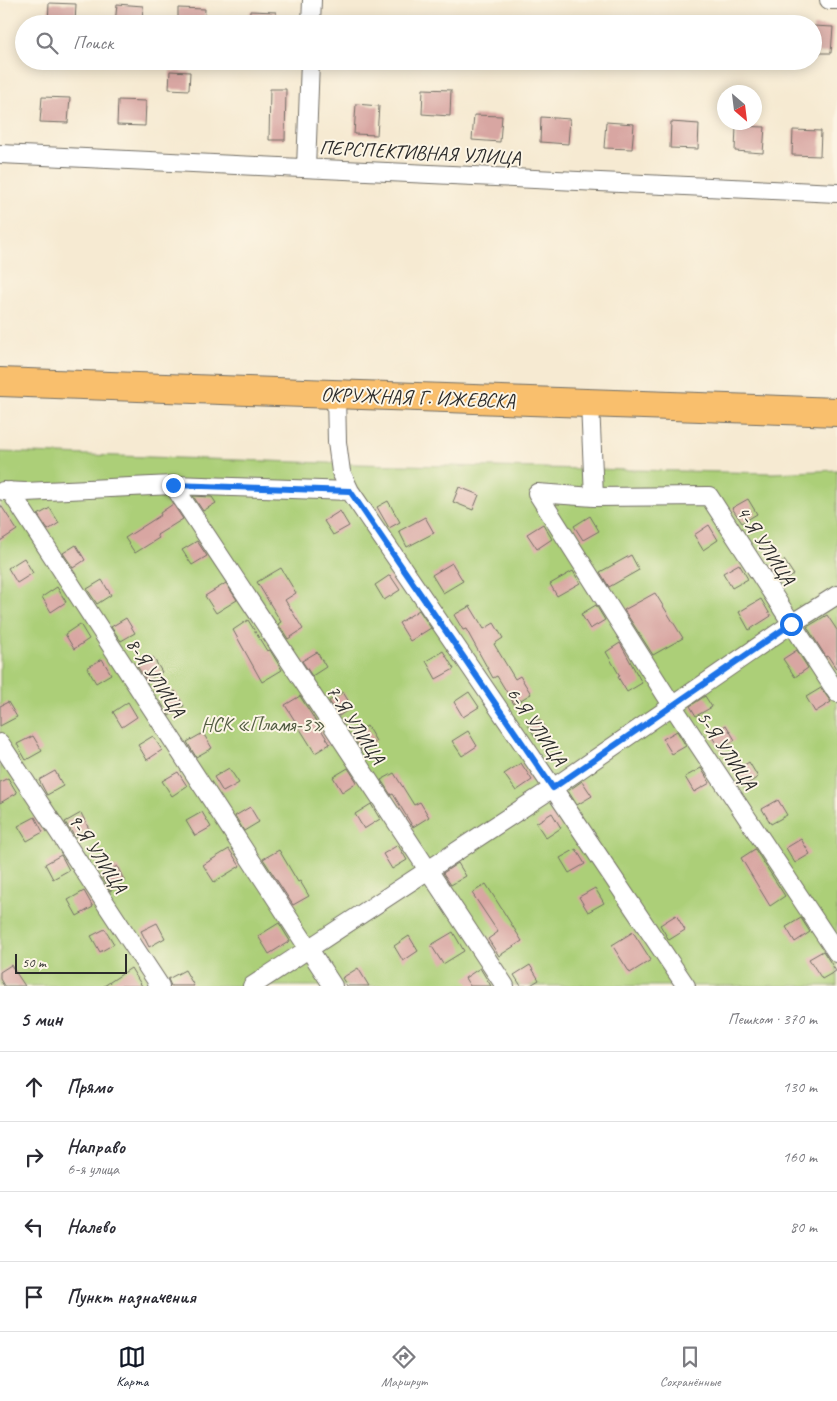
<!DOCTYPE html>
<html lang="ru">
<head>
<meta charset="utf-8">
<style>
	body { margin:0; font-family:Caveat,sans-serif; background:#f2f2f3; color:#2b2b33 }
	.compass { position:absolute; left:717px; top:85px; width:45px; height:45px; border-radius:50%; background:#fff; box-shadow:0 2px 12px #0003; rotate:152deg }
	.scale { position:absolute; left:15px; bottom:12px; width:112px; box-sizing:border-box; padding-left:5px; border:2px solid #2b2b2b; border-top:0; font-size:14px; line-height:18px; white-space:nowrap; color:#2b2b2b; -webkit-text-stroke:4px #fcf5e5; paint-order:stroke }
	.stop { position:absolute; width:15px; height:15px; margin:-11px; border:4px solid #1a73e8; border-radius:50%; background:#fff }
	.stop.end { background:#1a73e8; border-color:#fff; box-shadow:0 1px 5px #0008 }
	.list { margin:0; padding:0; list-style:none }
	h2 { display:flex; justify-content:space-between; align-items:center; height:65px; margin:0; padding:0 20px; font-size:21px }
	h2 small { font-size:16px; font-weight:400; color:#7c7c81 }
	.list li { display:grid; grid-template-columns:32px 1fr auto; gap:15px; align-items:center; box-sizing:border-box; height:70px; padding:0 20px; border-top:1px solid #e1e1e2 }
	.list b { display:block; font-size:19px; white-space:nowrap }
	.list p { margin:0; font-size:16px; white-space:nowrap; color:#7c7c81 }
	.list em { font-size:16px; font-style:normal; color:#7c7c81 }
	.icon { flex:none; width:28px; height:28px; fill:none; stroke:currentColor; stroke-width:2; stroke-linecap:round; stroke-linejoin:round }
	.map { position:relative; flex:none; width:837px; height:986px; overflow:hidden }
	.search { position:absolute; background:#fff; box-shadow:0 2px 12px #0003; left:15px; right:15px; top:15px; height:55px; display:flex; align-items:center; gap:12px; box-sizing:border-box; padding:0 18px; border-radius:28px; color:#7c7c81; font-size:19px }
	.sheet { height:345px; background:#fff }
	nav { display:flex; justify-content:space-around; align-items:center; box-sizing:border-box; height:70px; border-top:1px solid #e1e1e2; background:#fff; font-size:14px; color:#7c7c81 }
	nav a { display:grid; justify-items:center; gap:2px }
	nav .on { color:#111827 }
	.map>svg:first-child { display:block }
	.green { fill:#accf78; stroke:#6c7d52 }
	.building { fill:#d8a6a2 }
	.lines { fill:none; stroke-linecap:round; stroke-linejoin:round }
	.street-casing { stroke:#726e65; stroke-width:20 }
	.primary-casing { stroke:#726e65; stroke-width:30 }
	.street { stroke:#fff; stroke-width:18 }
	.primary { stroke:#f9bf6d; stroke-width:28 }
	.route { stroke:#1a73e8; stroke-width:6 }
	.labels { text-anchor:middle; stroke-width:4; stroke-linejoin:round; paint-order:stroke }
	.street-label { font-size:20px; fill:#2b2b2b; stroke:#fcf5e5 }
	.park-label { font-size:20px; fill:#525c42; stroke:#fcf5e5 }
</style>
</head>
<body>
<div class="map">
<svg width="837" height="986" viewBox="0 0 837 986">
	<rect width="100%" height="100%" fill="#fcf5e5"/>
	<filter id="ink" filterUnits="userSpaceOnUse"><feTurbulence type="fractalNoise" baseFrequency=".02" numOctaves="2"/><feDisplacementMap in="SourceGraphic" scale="10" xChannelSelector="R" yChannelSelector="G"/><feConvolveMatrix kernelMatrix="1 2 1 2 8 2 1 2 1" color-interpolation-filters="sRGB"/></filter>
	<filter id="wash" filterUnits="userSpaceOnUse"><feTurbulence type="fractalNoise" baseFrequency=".0096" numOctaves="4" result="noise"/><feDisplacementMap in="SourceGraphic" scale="20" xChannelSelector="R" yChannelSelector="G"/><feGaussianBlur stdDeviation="1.12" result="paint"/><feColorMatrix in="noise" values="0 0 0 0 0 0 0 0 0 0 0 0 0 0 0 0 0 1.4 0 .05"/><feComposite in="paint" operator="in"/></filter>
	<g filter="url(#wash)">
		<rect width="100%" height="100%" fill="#f6ead2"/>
		<path class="green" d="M0,452L356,464L773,473L837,470V986H0Z"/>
		<g id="blocks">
			<path class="building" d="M49,3L76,4L75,24H48Z
				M117,4L143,6L142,24H115Z
				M178,8L205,9L204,24H178Z
				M250,11L276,12L275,24H249Z
				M813,26L833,27L831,53H813Z
				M170,71L190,72L189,90L169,89Z
				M270,89H286L285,140H269Z
				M423,89L451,90L450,116L422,114Z
				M42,97L70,98L68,123L40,122Z
				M118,100L146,101L145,126L117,125Z
				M356,104L379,106L377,135L354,134Z
				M474,115L502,116L500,142L472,140Z
				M541,117L570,119L568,144L540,142Z
				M606,122L634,124L632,149L604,148Z
				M671,122L699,124L698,149L670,148Z
				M736,126L765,127L763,153L735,151Z
				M793,130L821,131L820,156L792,155Z
				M459,487L479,495L473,510L453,502Z
				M193,496L212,497L216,503L203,511Z
				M748,499L757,514L742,523L732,508Z
				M388,501L400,522L389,528L377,507Z
				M0,504L17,530L0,541Z
				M173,504L183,519L157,535L159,538L135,553L125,538L161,515L160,513Z
				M50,508L59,523L48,530L38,515Z
				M340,511L349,526L333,535L324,521Z
				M590,516L599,531L583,540L574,526Z
				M425,517L434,533L407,547L399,531Z
				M543,524L552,539L537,549L527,534Z
				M709,525L718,540L703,550L694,535Z
				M197,541L207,556L192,565L182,550Z
				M76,545L85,560L73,568L63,553Z
				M631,555L639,570L609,587L600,572Z
				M24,558L33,573L17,583L8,568Z
				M784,560L794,575L779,584L769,569Z
				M452,563L463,581L443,593L432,575Z
				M739,564L748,579L732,588L723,573Z
				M281,568L296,593L285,600L303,629L288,639L278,624L281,622L257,582Z
				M573,571L580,583L557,596L550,584Z
				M390,575L400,590L384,600L375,585Z
				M102,580L111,595L97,604L87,589Z
				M226,583L237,600L216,613L205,596Z
				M57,587L66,602L51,612L42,597Z
				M655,593L683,638L653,655L624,610Z
				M761,599L771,616L749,630L739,612Z
				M596,605L605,620L590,629L581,614Z
				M470,606L484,629L494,623L503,638L494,644L515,679L520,676L531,694L514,704L497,676L493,678L466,629L463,630L454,615Z
				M419,610L431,628L410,641L399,623Z
				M827,615L837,630V670L828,656L826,657L807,627Z
				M126,618L135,633L121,641L111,627Z
				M248,620L267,651L270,650L282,670L262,682L233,630Z
				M80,624L89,639L74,649L65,634Z
				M620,643L642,683L627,692L618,677L620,676L606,652Z
				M797,650L808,668L795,677L783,659Z
				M443,651L454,669L436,679L426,661Z
				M317,652L326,667L312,676L302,661Z
				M153,657L162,672L147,681L137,666Z
				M102,659L111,674L96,683L87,668Z
				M821,688L831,702L815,712L806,697Z
				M175,691L184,706L169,716L160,701Z
				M343,692L352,707L339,716L329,701Z
				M469,692L479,707L463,717L454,702Z
				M300,696L330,744L315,753L285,705Z
				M705,696L712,707L696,716L690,706Z
				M8,702L17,717L0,726V706Z
				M128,702L137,717L122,727L113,712Z
				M539,719L548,733L537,740L528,725Z
				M726,725L735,740L720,750L711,735Z
				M367,726L376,741L361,750L352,735Z
				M468,731L477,746L462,756L452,741Z
				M677,731L686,746L672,754L663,739Z
				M203,733L212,748L196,757L187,742Z
				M33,736L42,751L26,760L17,744Z
				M153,736L162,750L147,760L138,745Z
				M749,762L758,777L743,787L734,772Z
				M521,763L532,780L516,791L504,774Z
				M229,768L239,783L223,792L214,777Z
				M348,768L357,782L342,792L333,777Z
				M701,768L710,783L694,792L685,777Z
				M55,771L63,786L47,795L39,780Z
				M178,772L187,786L172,796L162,781Z
				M394,773L414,805L420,802L429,817L413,827L393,794L391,795L381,780Z
				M8,778L17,793L0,803V782Z
				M582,781L592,796L577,805L568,791Z
				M778,800L787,815L771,824L762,809Z
				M371,804L380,819L364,829L355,814Z
				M250,807L259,822L244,831L235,816Z
				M202,812L211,827L195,836L186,821Z
				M81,813L89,829L75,837L65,822Z
				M552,813L561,828L546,838L536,823Z
				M35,817L43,832L27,841L18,826Z
				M801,839L810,854L795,863L786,848Z
				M398,845L407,860L392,869L383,854Z
				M229,849L240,866L214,882L203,865Z
				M576,849L585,864L569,873L560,858Z
				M755,849L785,896L770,906L741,858Z
				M279,850L298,882L300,881L309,896L293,905L263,859Z
				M61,855L69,870L53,879L45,864Z
				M458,863L466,876L451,885L443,873Z
				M117,866L125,882L110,891L101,875Z
				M486,884L522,941L499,956L488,939L498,932L472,893Z
				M595,888L604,903L588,912L579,897Z
				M84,891L93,907L77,916L68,900Z
				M676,915L685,930L669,940L660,925Z
				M801,918L810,932L795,942L786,927Z
				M157,923L165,938L149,947L141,931Z
				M279,923L290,941L269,954L258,936Z
				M105,929L114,944L100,952L91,936Z
				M453,932L464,951L443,964L431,945Z
				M633,932L651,960L630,973L612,945Z
				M409,936L418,951L403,961L394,946Z
				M823,951L836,971L822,979L809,959Z
				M11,965L25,986H4L0,979V972Z
				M530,965L539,980L529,986H521L514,975Z
				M131,968L142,986H104Z
				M358,968L369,986H347L342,978Z
				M480,968L491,986H470L465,978Z
				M185,970L194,986H171L168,979Z"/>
		</g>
	</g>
	<g filter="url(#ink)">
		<use href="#blocks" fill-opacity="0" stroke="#726e65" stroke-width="1"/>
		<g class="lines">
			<g class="street-casing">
				<path id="street" d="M829,0H837
					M311,24L312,0
					M0,154L837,193
					M306,168L310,61
					M336,394L337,442L341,472L350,491L553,788L686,986
					M173,485L505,986
					M3,491L25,492L173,485L350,491
					M10,491L333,986
					M537,493L672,705L837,953
					M537,493L594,497L590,403
					M594,497L709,496L837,693
					M0,743L160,986
					M252,986L553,788L791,624L837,595"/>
			</g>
			<g class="primary-casing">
				<path id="primary" d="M0,382L837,412"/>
			</g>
			<use href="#street" class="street"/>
			<use href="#primary" class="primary"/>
		</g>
	</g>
	<g class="lines" filter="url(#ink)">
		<path class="route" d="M173,485L350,491L553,788L791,624"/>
	</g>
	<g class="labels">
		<g class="street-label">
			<text transform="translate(420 152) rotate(3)" y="7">ПЕРСПЕКТИВНАЯ УЛИЦА</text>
			<text transform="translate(418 397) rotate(2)" y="7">ОКРУЖНАЯ Г. ИЖЕВСКА</text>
			<text transform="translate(766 545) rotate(57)" y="7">4-Я УЛИЦА</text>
			<text transform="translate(156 677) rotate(57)" y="7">8-Я УЛИЦА</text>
			<text transform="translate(356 724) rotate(57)" y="7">7-Я УЛИЦА</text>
			<text transform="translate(537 726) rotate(56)" y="7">6-Я УЛИЦА</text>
			<text transform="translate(727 750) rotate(56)" y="7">5-Я УЛИЦА</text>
			<text transform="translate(98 853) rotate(57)" y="7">9-Я УЛИЦА</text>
		</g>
		<g class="park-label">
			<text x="263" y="731">НСК «Пламя-3»</text>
		</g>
	</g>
</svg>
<svg class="compass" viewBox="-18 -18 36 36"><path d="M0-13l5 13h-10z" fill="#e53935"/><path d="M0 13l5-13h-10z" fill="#7c7c81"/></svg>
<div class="scale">50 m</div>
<div class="stop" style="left:791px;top:624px"></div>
<div class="stop end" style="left:173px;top:485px"></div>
<div class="search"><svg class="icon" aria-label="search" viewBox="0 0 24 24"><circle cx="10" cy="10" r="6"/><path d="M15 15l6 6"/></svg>Поиск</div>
</div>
<section class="sheet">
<h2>5 мин<small>Пешком · 370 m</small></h2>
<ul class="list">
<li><svg class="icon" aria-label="ahead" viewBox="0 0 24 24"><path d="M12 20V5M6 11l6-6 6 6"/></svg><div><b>Прямо</b></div><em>130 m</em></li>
<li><svg class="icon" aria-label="right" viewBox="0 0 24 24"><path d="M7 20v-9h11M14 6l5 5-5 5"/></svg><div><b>Направо</b><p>6-я улица</p></div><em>160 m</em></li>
<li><svg class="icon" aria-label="left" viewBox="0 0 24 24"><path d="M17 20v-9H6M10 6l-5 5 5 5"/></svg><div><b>Налево</b></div><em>80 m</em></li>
<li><svg class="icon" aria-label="arrive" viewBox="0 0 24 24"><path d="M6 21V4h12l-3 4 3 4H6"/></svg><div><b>Пункт назначения</b></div></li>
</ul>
</section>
<nav>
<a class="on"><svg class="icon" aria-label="map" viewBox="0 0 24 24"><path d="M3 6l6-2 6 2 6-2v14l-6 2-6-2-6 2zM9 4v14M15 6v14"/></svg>Карта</a>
<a><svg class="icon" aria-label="directions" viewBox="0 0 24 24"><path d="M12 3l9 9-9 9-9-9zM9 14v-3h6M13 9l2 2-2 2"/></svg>Маршрут</a>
<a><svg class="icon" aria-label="saved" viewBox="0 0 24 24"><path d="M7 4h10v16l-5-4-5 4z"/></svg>Сохранённые</a>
</nav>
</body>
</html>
